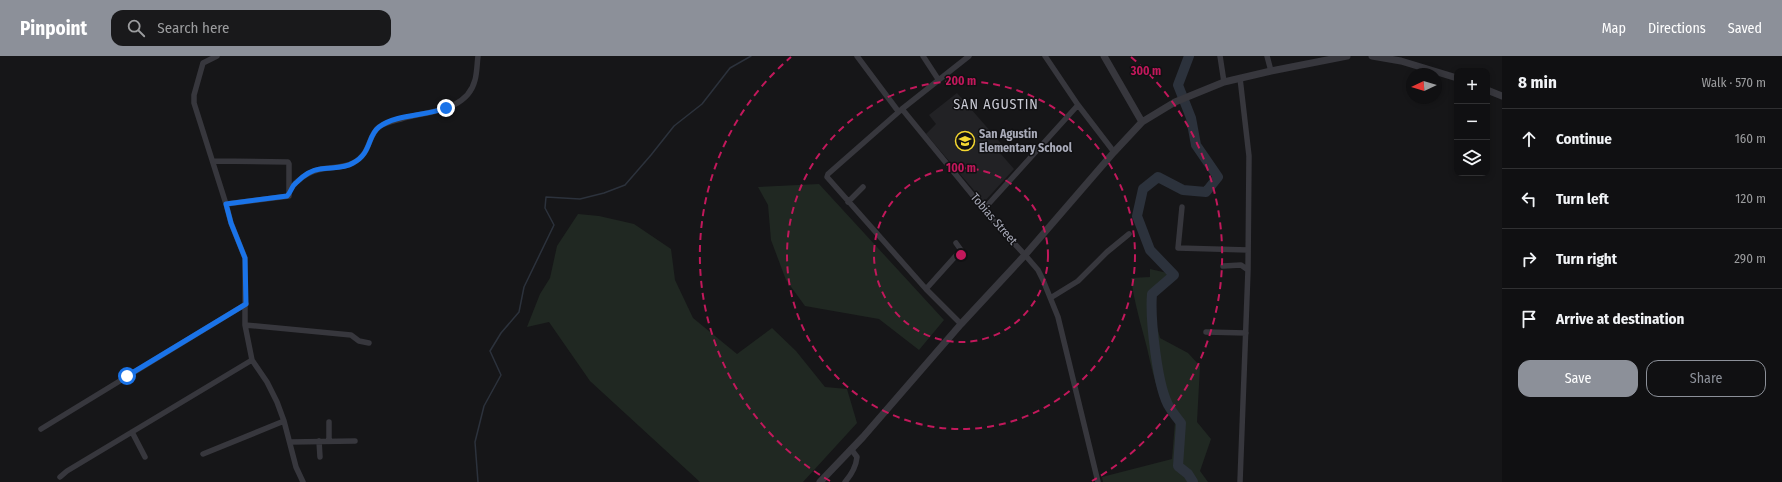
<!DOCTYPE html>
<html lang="en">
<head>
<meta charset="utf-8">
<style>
	body { margin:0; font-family:"Fira Sans Condensed",sans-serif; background:#19191b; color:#f1f3f6 }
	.controls { position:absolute; right:12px; top:12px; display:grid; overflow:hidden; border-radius:8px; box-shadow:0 2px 6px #0003 }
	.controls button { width:36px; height:36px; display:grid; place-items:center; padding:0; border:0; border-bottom:1px solid #303032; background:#101012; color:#f1f3f6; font:20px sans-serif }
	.compass { position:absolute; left:1406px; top:12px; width:36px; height:36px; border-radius:50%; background:#101012; box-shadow:0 2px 6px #0003; rotate:266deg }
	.stop { position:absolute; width:12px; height:12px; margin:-9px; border:3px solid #1a73e8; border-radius:50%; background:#fff }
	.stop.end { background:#1a73e8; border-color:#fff; box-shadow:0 1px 4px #0008 }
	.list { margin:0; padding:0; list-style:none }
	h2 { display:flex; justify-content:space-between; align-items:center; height:52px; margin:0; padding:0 16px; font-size:17px }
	h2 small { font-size:13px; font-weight:400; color:#9c9d9f }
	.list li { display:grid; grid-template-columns:26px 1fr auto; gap:12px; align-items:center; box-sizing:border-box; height:60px; padding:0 16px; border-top:1px solid #303032 }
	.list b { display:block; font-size:15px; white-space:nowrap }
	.list em { font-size:13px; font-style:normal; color:#9c9d9f }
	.actions { display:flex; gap:8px; padding:12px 16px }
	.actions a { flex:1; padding:9px 0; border:1px solid #8c9099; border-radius:12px; text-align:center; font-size:14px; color:#8c9099 }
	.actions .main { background:#8c9099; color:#fff }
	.icon { flex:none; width:22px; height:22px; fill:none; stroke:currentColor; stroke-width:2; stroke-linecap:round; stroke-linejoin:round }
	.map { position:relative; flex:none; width:1502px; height:426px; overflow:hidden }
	header { display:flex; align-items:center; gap:24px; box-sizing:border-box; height:56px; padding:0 20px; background:#8c9099; color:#fff }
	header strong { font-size:19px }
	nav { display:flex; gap:22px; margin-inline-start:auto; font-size:14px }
	.search { width:280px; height:36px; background:#19191b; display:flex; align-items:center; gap:10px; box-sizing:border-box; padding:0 14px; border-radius:12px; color:#9c9d9f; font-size:15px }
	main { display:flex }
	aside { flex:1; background:#101012 }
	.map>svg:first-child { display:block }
	.built { fill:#222225 }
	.green { fill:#202822 }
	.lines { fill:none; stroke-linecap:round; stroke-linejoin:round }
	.stream { stroke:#2c323c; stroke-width:1.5 }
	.river { stroke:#2c323c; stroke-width:10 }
	.minor { stroke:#37373d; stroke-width:5.5 }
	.tertiary { stroke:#37373d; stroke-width:7 }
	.route { stroke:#1a73e8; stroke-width:5 }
	.ring { fill:none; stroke:#c2185b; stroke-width:2; stroke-dasharray:7 5 }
	.labels { text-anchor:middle; stroke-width:3; stroke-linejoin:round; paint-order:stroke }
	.poi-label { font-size:12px; font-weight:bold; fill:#a8aab8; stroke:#111113; text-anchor:start }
	.street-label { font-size:12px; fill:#a8aab8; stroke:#111113 }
	.quarter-label { font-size:14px; letter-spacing:1px; fill:#c9cad4; stroke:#111113 }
	.centre { fill:#c2185b; stroke:#111113; stroke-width:2 }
	.ring-label { font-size:12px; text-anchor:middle; font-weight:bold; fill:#c2185b; stroke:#111113; stroke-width:3; stroke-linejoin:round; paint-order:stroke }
</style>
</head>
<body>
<header>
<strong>Pinpoint</strong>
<div class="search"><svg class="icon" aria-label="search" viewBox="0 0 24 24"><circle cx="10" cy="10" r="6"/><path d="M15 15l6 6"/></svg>Search here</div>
<nav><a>Map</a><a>Directions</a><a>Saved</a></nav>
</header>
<main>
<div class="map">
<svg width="1502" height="426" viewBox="0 0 1502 426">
	<rect width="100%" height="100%" fill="#161618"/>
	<path class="built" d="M957,37L1005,92L1000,97L1014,113L984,146L926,78L936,68L929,59Z"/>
	<path class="green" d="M819,128L944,264L919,294L879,263L805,250L786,224L771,184L768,149L758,131Z
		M578,158L599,160L634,168L671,193L675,224L693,262L737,298L772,272L796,295L825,331L847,333L857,367L803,426H700L590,325L549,266L527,271L540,238L550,222L557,190Z
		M1150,213L1176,219L1153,238L1152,253L1160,282L1188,297L1200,310L1197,366L1211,383L1200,415L1208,426H1103L1102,421L1172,403L1175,366C1158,344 1153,318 1147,292C1141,268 1134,246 1131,222L1150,221Z"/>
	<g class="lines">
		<path class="stream" d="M478,426L475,386L484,350L501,319L490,295L501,277L519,256L524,231L554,169L545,152L546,141L580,143L604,137L625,129L651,99L674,70L702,48L730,12L751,0"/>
		<path class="river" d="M1189,0L1178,29L1191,62L1196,89L1218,121L1206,136L1183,134L1158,121L1143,133L1137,160L1150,194L1174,219L1152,238C1150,261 1157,333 1170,352C1173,357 1177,362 1181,367L1178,410L1188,418L1193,426"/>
		<path class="minor" d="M217,0L203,7L194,39V47L226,148L231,167L245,202V269L252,304L267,326L277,346L284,365L296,411L303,426
			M857,0L898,55
			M923,0L938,23
			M1045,0L1078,49L1114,96
			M1220,0L1224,26
			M1267,0L1271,15
			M1240,22L1249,100L1248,214L1240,426
			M902,53L997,169L1025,199L1038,214L1043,224L1058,261L1098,426
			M213,105L288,106L289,108V140L226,148
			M289,135C299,121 312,113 329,112C338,111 345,111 353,107C372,97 367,80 379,71C385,66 394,65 401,63C427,55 467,56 475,24C477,17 477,8 478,0
			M848,146L863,131
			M1182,151L1178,192L1248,194
			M984,153L1078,49
			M1223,210L1241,209L1248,214
			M926,233L961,194L956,187
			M1052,241L1078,225L1107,196L1129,178
			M961,268L926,233L827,121L828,118L902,53L969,0
			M245,269L351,279L359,285L369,287
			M1206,276L1246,277
			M41,373L246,248
			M132,376L145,401
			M319,385L320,401
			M329,385V366
			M290,386L355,385
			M203,398L284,365
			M60,421L67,415L252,304
			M845,426C852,418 856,411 857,401L851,393"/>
		<path class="tertiary" d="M1104,0L1142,66
			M1372,0L1401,5L1457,22
			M1487,34L1502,40
			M820,426L863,381L961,268L1025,199L1114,96L1142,66L1175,46L1224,26L1271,15L1347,0"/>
	</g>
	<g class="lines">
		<path class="route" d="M127,320L246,248L245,202L231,167L226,148L287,140C291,137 291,130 297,126C303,120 312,114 320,113C331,111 343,113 353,107C372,97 367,80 379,71C396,58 426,60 446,52"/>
	</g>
	<g class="ring">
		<circle cx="961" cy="199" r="87"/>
		<circle cx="961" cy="199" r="174"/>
		<path d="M830 425A261 261 0 0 1 791 1M1131 1A261 261 0 0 1 1092 425"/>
	</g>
	<defs>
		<g id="school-ring" transform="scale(1)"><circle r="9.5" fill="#111113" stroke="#f5d831" stroke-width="1.5"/><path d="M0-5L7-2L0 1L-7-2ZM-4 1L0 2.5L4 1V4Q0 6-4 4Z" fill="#f5d831"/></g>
	</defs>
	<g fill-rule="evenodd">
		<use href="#school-ring" x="965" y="85"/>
	</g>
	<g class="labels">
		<g class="poi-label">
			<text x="979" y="82">San Agustin<tspan x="979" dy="14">Elementary School</tspan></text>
		</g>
		<g class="street-label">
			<text transform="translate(994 163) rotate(49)" y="4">Tobias Street</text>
		</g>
		<g class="quarter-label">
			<text x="996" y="53">SAN AGUSTIN</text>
		</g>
	</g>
	<circle cx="961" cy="199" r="6" class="centre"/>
	<g class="ring-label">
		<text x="1146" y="19">300 m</text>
		<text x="961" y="29">200 m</text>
		<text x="961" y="116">100 m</text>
	</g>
</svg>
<div class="controls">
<button>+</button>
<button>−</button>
<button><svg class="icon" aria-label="layers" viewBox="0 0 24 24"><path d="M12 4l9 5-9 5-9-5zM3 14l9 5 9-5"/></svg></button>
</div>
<svg class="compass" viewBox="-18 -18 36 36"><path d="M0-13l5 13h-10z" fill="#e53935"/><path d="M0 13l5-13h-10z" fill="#9c9d9f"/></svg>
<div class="stop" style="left:127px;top:320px"></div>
<div class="stop end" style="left:446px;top:52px"></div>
</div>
<aside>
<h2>8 min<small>Walk · 570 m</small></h2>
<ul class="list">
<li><svg class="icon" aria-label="ahead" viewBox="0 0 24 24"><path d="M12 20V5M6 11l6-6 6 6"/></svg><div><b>Continue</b></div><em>160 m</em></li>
<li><svg class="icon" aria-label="left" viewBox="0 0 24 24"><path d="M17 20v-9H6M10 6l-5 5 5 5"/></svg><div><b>Turn left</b></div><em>120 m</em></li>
<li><svg class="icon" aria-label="right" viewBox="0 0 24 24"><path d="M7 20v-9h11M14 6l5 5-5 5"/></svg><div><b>Turn right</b></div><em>290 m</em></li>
<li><svg class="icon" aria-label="arrive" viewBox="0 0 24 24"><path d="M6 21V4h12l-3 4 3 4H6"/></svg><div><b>Arrive at destination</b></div></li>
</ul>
<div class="actions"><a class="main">Save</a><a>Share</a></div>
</aside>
</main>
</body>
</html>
